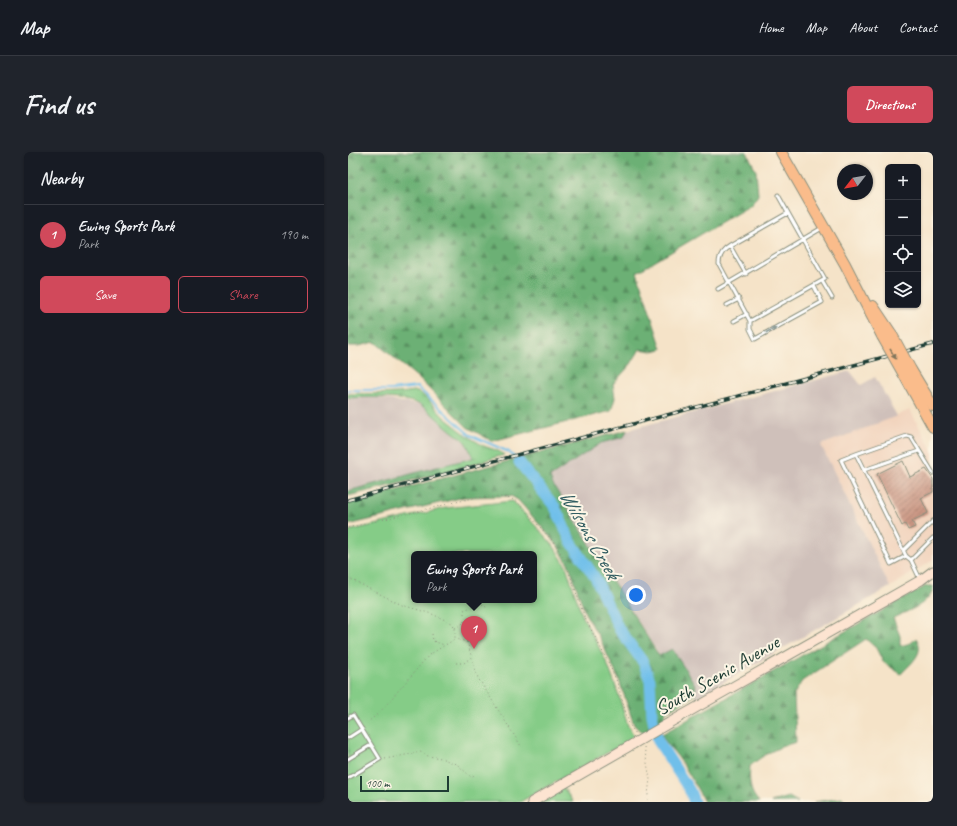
<!DOCTYPE html>
<html lang="en">
<head>
<meta charset="utf-8">
<style>
	body { margin:0; font-family:Caveat,sans-serif; background:#20242c; color:#f1f3f6 }
	.controls { position:absolute; right:12px; top:12px; display:grid; overflow:hidden; border-radius:6px; box-shadow:0 1px 3px #0004 }
	.controls button { width:36px; height:36px; display:grid; place-items:center; padding:0; border:0; border-bottom:1px solid #363941; background:#171b24; color:#f1f3f6; font:20px sans-serif }
	.compass { position:absolute; left:489px; top:12px; width:36px; height:36px; border-radius:50%; background:#171b24; box-shadow:0 1px 3px #0004; rotate:239deg }
	.scale { position:absolute; left:12px; bottom:10px; width:89px; box-sizing:border-box; padding-left:4px; border:2px solid #1f3d34; border-top:0; font-size:11px; line-height:14px; white-space:nowrap; color:#1f3d34; -webkit-text-stroke:3px #fcf5e5; paint-order:stroke }
	.you { position:absolute; left:288px; top:443px; width:14px; height:14px; margin:-10px; border:3px solid #fff; border-radius:50%; background:#1a73e8; box-shadow:0 0 0 6px #1a73e833 }
	.badge { display:grid; place-items:center; width:26px; height:26px; border-radius:50%; background:#d1495b; color:#fff; font-size:13px; font-weight:700 }
	.pin { position:absolute; translate:-50% -33px; filter:drop-shadow(0 1px 2px #0008) }
	.pin::after { content:''; position:absolute; top:21px; width:14px; height:12px; background:inherit; clip-path:polygon(0 0,100% 0,50% 100%) }
	.popup { position:absolute; left:63px; top:399px; width:126px; height:52px; box-sizing:border-box; display:grid; place-content:center; border-radius:6px; background:#171b24; filter:drop-shadow(0 1px 3px #0005); font-size:13px; white-space:nowrap; color:#9ea1a6 }
	.popup b { font-size:15px; color:#f1f3f6 }
	.popup::after { content:''; position:absolute; left:50%; top:100%; margin-left:-8px; border:8px solid transparent; border-top-color:#171b24 }
	.list { margin:0; padding:0; list-style:none }
	h2 { display:flex; justify-content:space-between; align-items:center; height:52px; margin:0; padding:0 16px; font-size:17px }
	h2 small { font-size:13px; font-weight:400; color:#9ea1a6 }
	.list li { display:grid; grid-template-columns:26px 1fr auto; gap:12px; align-items:center; box-sizing:border-box; height:60px; padding:0 16px; border-top:1px solid #363941 }
	.list b { display:block; font-size:15px; white-space:nowrap }
	.list p { margin:0; font-size:13px; white-space:nowrap; color:#9ea1a6 }
	.list em { font-size:13px; font-style:normal; color:#9ea1a6 }
	.actions { display:flex; gap:8px; padding:12px 16px }
	.actions a { flex:1; padding:9px 0; border:1px solid #d1495b; border-radius:6px; text-align:center; font-size:14px; color:#d1495b }
	.actions .main { background:#d1495b; color:#fff }
	.icon { flex:none; width:22px; height:22px; fill:none; stroke:currentColor; stroke-width:2; stroke-linecap:round; stroke-linejoin:round }
	.map { position:relative; flex:none; width:585px; height:650px; overflow:hidden; border-radius:6px }
	header { display:flex; align-items:center; gap:24px; box-sizing:border-box; height:56px; padding:0 20px; background:#171b24; border-bottom:1px solid #363941 }
	header strong { font-size:19px }
	nav { display:flex; gap:22px; margin-inline-start:auto; font-size:14px }
	.intro { display:flex; align-items:center; justify-content:space-between; box-sizing:border-box; height:96px; padding:0 24px }
	h1 { margin:0; font-size:28px }
	.button { padding:10px 18px; border-radius:6px; background:#d1495b; color:#fff; font-size:14px; font-weight:700 }
	main { display:flex; gap:24px; padding:0 24px }
	aside { flex:1; background:#171b24; border-radius:6px; box-shadow:0 1px 3px #0004 }
	.map>svg:first-child { display:block }
	.built { fill:#f2d4be }
	.industrial { fill:#cfc0ba }
	.grass { fill:url(#grass-tufts); stroke:#52845e }
	.forest { fill:url(#forest-firs); stroke:#467654 }
	.green { fill:#85cc87; stroke:#52845e; fill-rule:evenodd }
	.lines { fill:none; stroke-linecap:round; stroke-linejoin:round }
	.stream { stroke:#6fbfea; stroke-width:2 }
	.river { stroke:#6fbfea; stroke-width:11 }
	.building { fill:url(#building-hatch) }
	.service-casing { stroke:#8a907e; stroke-width:5 }
	.secondary-casing { stroke:#8a907e; stroke-width:11 }
	.primary-casing { stroke:#8a907e; stroke-width:12 }
	.path { stroke:#8a907e; stroke-width:1; stroke-dasharray:1 3; stroke-linecap:butt }
	.service { stroke:#fff; stroke-width:3 }
	.secondary { stroke:#fde4d1; stroke-width:9 }
	.primary { stroke:#fabc8b; stroke-width:10 }
	.rail-casing { stroke:#1f3d34; stroke-width:3.5 }
	.rail { stroke:#fcf5e5; stroke-width:2; stroke-dasharray:6; stroke-linecap:butt }
	.secondary-bridge-casing { stroke:#8a907e; stroke-width:11; stroke-linecap:butt }
	.primary-bridge-casing { stroke:#8a907e; stroke-width:12; stroke-linecap:butt }
	.secondary-bridge { stroke:#fde4d1; stroke-width:9 }
	.primary-bridge { stroke:#fabc8b; stroke-width:10 }
	.oneway { fill:#8f9e9a }
	.oneway2 { fill:#82765b }
	.labels { text-anchor:middle; stroke-width:4; stroke-linejoin:round; paint-order:stroke }
	.street-label { font-size:20px; fill:#1f3d34; stroke:#fcf5e5 }
	.water-label { font-size:21px; font-style:italic; fill:#335e62; stroke:#fcf5e5 }
</style>
</head>
<body>
<header>
<strong>Map</strong>
<nav><a>Home</a><a>Map</a><a>About</a><a>Contact</a></nav>
</header>
<div class="intro"><h1>Find us</h1><a class="button">Directions</a></div>
<main>
<aside>
<h2>Nearby<small></small></h2>
<ul class="list">
<li><span class="badge">1</span><div><b>Ewing Sports Park</b><p>Park</p></div><em>190 m</em></li>
</ul>
<div class="actions"><a class="main">Save</a><a>Share</a></div>
</aside>
<div class="map">
<svg width="585" height="650" viewBox="0 0 585 650">
	<defs>
		<pattern id="grass-tufts" width="24" height="20" patternUnits="userSpaceOnUse"><rect width="24" height="20" fill="#85cc87"/><path d="M3 7l-1-3M5 7V3M7 7l1-3M15 17l-1-3M17 17v-4M19 17l1-3" fill="none" stroke="#6ca76f"/></pattern>
		<pattern id="forest-firs" width="22" height="20" patternUnits="userSpaceOnUse"><rect width="22" height="20" fill="#6cb074"/><path d="M5 1l3.5 6h-7zM16 11l3.5 6h-7z" fill="#589060"/></pattern>
		<pattern id="building-hatch" width="6" height="6" patternUnits="userSpaceOnUse"><rect width="6" height="6" fill="#cb9784"/><path d="M-1 1l2-2M0 6l6-6M5 7l2-2" fill="none" stroke="#a47c6d"/></pattern>
	</defs>
	<rect width="100%" height="100%" fill="#fcf5e5"/>
	<filter id="ink" filterUnits="userSpaceOnUse"><feTurbulence type="fractalNoise" baseFrequency=".025" numOctaves="2"/><feDisplacementMap in="SourceGraphic" scale="8" xChannelSelector="R" yChannelSelector="G"/><feConvolveMatrix kernelMatrix="1 2 1 2 8 2 1 2 1" color-interpolation-filters="sRGB"/></filter>
	<filter id="wash" filterUnits="userSpaceOnUse"><feTurbulence type="fractalNoise" baseFrequency=".012" numOctaves="4" result="noise"/><feDisplacementMap in="SourceGraphic" scale="16" xChannelSelector="R" yChannelSelector="G"/><feGaussianBlur stdDeviation="0.9" result="paint"/><feColorMatrix in="noise" values="0 0 0 0 0 0 0 0 0 0 0 0 0 0 0 0 0 1.4 0 .05"/><feComposite in="paint" operator="in"/></filter>
	<g filter="url(#wash)">
		<rect width="100%" height="100%" fill="#f5e3c8"/>
		<path class="built" d="M562,258L585,300V408L542,435L473,293Z"/>
		<path class="industrial" d="M502,219L513,233L527,225L549,264L473,293L542,435L348,546V534L324,497L312,504L204,331L202,325L253,290L276,285L279,278Z
			M25,245L73,253L119,290L125,306L0,339V246Z"/>
		<path class="grass" d="M66,239C80,242 88,259 98,267C110,276 121,286 134,293C142,297 149,297 156,303L94,321L89,315L125,306C117,285 115,289 100,276C91,269 83,260 74,254C59,244 18,245 0,246V242C21,241 46,243 66,239Z"/>
		<path class="forest" d="M0,0H399L408,19L410,43L403,53L289,120L314,197L304,199L292,197L283,212L265,232L267,246L263,259L144,289L119,275L69,225L27,190L11,194H0Z
			M279,278L276,285L253,291L202,325L204,331L311,504L324,497L348,534L347,543L317,560L318,568L294,581L286,573L271,528L252,487L237,461L222,416L210,394L170,348L163,344L116,345L0,373V351Z
			M89,315L94,321L0,344V339Z
			M578,434H585C584,452 559,459 545,466L552,484V494L563,491L568,486C578,501 563,511 553,522L535,510L528,496L518,487L454,529L446,542L448,590C430,595 416,602 402,614C401,628 401,640 411,650H356C348,634 340,619 330,605C324,597 317,591 314,582Z
			M441,645L450,650H423Z
			M494,646L498,650H466Z"/>
		<path class="green" d="M165,349L205,393L218,414L234,463L259,511L269,538L280,574L287,585L172,650H0V379L98,356ZM66,402H186V448H66Z
			M215,635L225,650H191Z"/>
		<g class="lines">
			<path class="stream" d="M0,238H44L69,235L122,283L161,300L171,310"/>
			<path class="river" d="M171,310L207,355L222,388L248,427L271,477L295,510L302,528L304,563L310,589L342,639L346,650"/>
		</g>
		<g id="blocks">
			<path class="building" d="M555,309L562,325L578,317L585,327V340L573,346L580,361L564,369L567,375L560,378L557,372L554,374L529,322Z"/>
		</g>
	</g>
	<g filter="url(#ink)">
		<use href="#blocks" fill-opacity="0" stroke="#8a907e" stroke-width="1"/>
		<g class="lines">
			<g class="service-casing">
				<path id="service" d="M382,94L440,61L430,43
					M398,122L382,94C375,98 371,103 371,112L402,169L477,127L440,61
					M474,129L484,146
					M370,137L474,76
					M379,153L391,147
					M386,169L399,162
					M402,169V177L407,187L474,150L466,134
					M508,302L559,284L563,285L585,321
					M516,318L571,299
					M556,398L585,369
					M558,404L543,412L493,308L508,302L558,404L563,408
					M572,427L563,408L585,386
					M0,566L5,563L32,607L0,626
					M0,586L14,577
					M0,607L23,593"/>
			</g>
			<g class="secondary-casing">
				<path id="secondary" d="M321,571L573,428L585,419
					M184,650L285,592"/>
			</g>
			<g class="primary-casing">
				<path id="primary" d="M433,0L497,112L534,184
					M525,154L543,181
					M563,218L585,254
					M555,221L585,275"/>
			</g>
			<path class="path" d="M0,376L129,345H153L164,347L169,350L205,389L217,408L237,466L261,512L269,530L281,572L287,581
				M0,426L54,453L84,462L104,471L107,476V487L81,503L32,560L20,570
				M116,470V458L133,451L139,456
				M107,476L117,470L125,479L119,490L108,487
				M125,477L137,475
				M84,482L85,489L96,493
				M119,490L130,526L173,594
				M108,511H116L122,506
				M296,595L302,627L299,650
				M37,607L73,600L80,604L93,606L110,613L123,625L128,622"/>
			<use href="#service" class="service"/>
			<use href="#secondary" class="secondary"/>
			<use href="#primary" class="primary"/>
			<g class="rail-casing">
				<path id="rail" d="M0,348L585,192"/>
			</g>
			<use href="#rail" class="rail"/>
			<g class="secondary-bridge-casing">
				<path id="secondary-bridge" d="M285,592L321,571"/>
			</g>
			<g class="primary-bridge-casing">
				<path id="primary-bridge" d="M543,181L563,218
					M534,184L555,221"/>
			</g>
			<use href="#secondary-bridge" class="secondary-bridge"/>
			<use href="#primary-bridge" class="primary-bridge"/>
		</g>
		<defs><path id="oneway-solid" d="M-6-.8H1V-3.2L6.5 0L1 3.2V.8H-6Z"/></defs>
		<use class="oneway" href="#oneway-solid" transform="translate(423 178) rotate(-28)"/>
		<use class="oneway2" href="#oneway-solid" transform="translate(545 202) rotate(60)"/>
	</g>
	<g class="labels">
		<g class="street-label">
			<text transform="translate(369 523) rotate(-30)" y="7">South Scenic Avenue</text>
		</g>
		<g class="water-label">
			<text transform="translate(242 382) rotate(60)" y="7">Wilsons Creek</text>
		</g>
	</g>
</svg>
<div class="controls">
<button>+</button>
<button>−</button>
<button><svg class="icon" aria-label="locate" viewBox="0 0 24 24"><circle cx="12" cy="12" r="6"/><path d="M12 2v4M12 18v4M2 12h4M18 12h4"/></svg></button>
<button><svg class="icon" aria-label="layers" viewBox="0 0 24 24"><path d="M12 4l9 5-9 5-9-5zM3 14l9 5 9-5"/></svg></button>
</div>
<svg class="compass" viewBox="-18 -18 36 36"><path d="M0-13l5 13h-10z" fill="#e53935"/><path d="M0 13l5-13h-10z" fill="#9ea1a6"/></svg>
<div class="scale">100 m</div>
<div class="you"></div>
<div class="pin badge" style="left:126px;top:497px">1</div>
<div class="popup"><b>Ewing Sports Park</b>Park</div>
</div>
</main>
</body>
</html>
